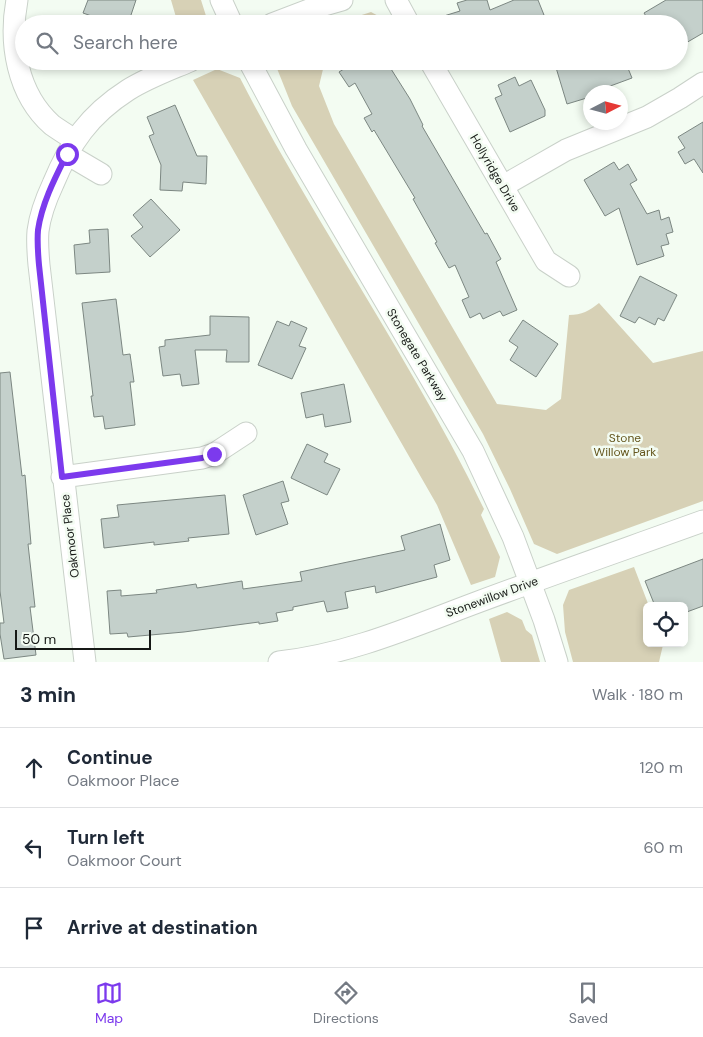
<!DOCTYPE html>
<html lang="en">
<head>
<meta charset="utf-8">
<style>
	body { margin:0; font-family:"DM Sans",sans-serif; background:#f6f6f7; color:#1f2937 }
	.controls { position:absolute; right:15px; bottom:15px; display:grid; overflow:hidden; border-radius:8px; box-shadow:0 2px 8px #0003 }
	.controls button { width:45px; height:45px; display:grid; place-items:center; padding:0; border:0; border-bottom:1px solid #e0e1e3; background:#fff; color:#1f2937; font:25px sans-serif }
	.compass { position:absolute; left:583px; top:85px; width:45px; height:45px; border-radius:50%; background:#fff; box-shadow:0 2px 8px #0003; rotate:84deg }
	.scale { position:absolute; left:15px; bottom:12px; width:136px; box-sizing:border-box; padding-left:5px; border:2px solid #161916; border-top:0; font-size:14px; line-height:18px; white-space:nowrap; color:#161916; -webkit-text-stroke:4px #f3fcf2; paint-order:stroke }
	.stop { position:absolute; width:15px; height:15px; margin:-11px; border:4px solid #7c3aed; border-radius:50%; background:#fff }
	.stop.end { background:#7c3aed; border-color:#fff; box-shadow:0 1px 5px #0008 }
	.list { margin:0; padding:0; list-style:none }
	h2 { display:flex; justify-content:space-between; align-items:center; height:65px; margin:0; padding:0 20px; font-size:21px }
	h2 small { font-size:16px; font-weight:400; color:#747a83 }
	.list li { display:grid; grid-template-columns:32px 1fr auto; gap:15px; align-items:center; box-sizing:border-box; height:80px; padding:0 20px; border-top:1px solid #e0e1e3 }
	.list b { display:block; font-size:19px; white-space:nowrap }
	.list p { margin:0; font-size:16px; white-space:nowrap; color:#747a83 }
	.list em { font-size:16px; font-style:normal; color:#747a83 }
	.icon { flex:none; width:28px; height:28px; fill:none; stroke:currentColor; stroke-width:2; stroke-linecap:round; stroke-linejoin:round }
	.map { position:relative; flex:none; width:703px; height:662px; overflow:hidden }
	.search { position:absolute; background:#fff; box-shadow:0 2px 8px #0003; left:15px; right:15px; top:15px; height:55px; display:flex; align-items:center; gap:12px; box-sizing:border-box; padding:0 18px; border-radius:28px; color:#747a83; font-size:19px }
	.sheet { height:305px; background:#fff }
	nav { display:flex; justify-content:space-around; align-items:center; box-sizing:border-box; height:70px; border-top:1px solid #e0e1e3; background:#fff; font-size:14px; color:#747a83 }
	nav a { display:grid; justify-items:center; gap:2px }
	nav .on { color:#7c3aed }
	.map>svg:first-child { display:block }
	.green { fill:#d7d1b6 }
	.building { fill:#c4d0cb; stroke:#7c8782 }
	.lines { fill:none; stroke-linecap:round; stroke-linejoin:round }
	.minor-casing { stroke:#c9d1c9; stroke-width:23 }
	.minor { stroke:#fff; stroke-width:21 }
	.route { stroke:#7c3aed; stroke-width:6 }
	.labels { text-anchor:middle; stroke-width:5; stroke-linejoin:round; paint-order:stroke }
	.street-label { font-size:12px; fill:#161916; stroke:#f3fcf2 }
	.park-label { font-size:12px; fill:#64561d; stroke:#f3fcf2 }
</style>
</head>
<body>
<div class="map">
<svg width="703" height="662" viewBox="0 0 703 662">
	<rect width="100%" height="100%" fill="#f3fcf2"/>
	<path class="green" d="M171,0H201L207,19L206,24H178Z
		M371,12L384,19L386,24H334Z
		M274,61H331L324,65L319,86L334,124L497,404L546,410L561,399L569,315C582,315 589,311 599,303L653,363L703,351V501L557,554L534,544L510,489L483,434L292,106Z
		M217,69L240,78C315,224 412,360 484,509L481,515L500,557L495,577L471,585L437,505L193,80Z
		M634,567L649,606H647V643H663V645L659,662H573L565,632L563,605L569,590Z
		M507,612L522,620L526,630L532,635L540,662H501L489,619Z"/>
	<path class="building" d="M88,0H136L128,24H114L83,13Z
		M467,0H487L490,10L514,0H538L544,15L522,24H432L431,20L460,11L457,3Z
		M666,0H703V33L679,47V24H651L644,13Z
		M343,61H386L410,99L423,125L422,126L485,234L487,233L501,259L496,262L517,310L503,316L500,311L483,319L480,313L470,318L462,300L469,297L455,265L449,268L435,243L437,242L413,199L415,198L374,130L372,132L364,118L372,114L355,83L349,87L339,72L347,67Z
		M554,61H625L632,78L594,92H590V97L567,104Z
		M515,77L519,86L531,80L545,110V116L510,132L495,98L502,95L498,85Z
		M175,105L197,156H207L206,184L183,182L182,191L160,190L161,165L149,136L154,134L147,117Z
		M703,122V173L694,159L685,164L678,152L685,148L678,137Z
		M614,162L619,170L628,164L637,180L630,184L647,214L659,210L661,220L669,217L673,232L666,234L669,244L661,246L664,256L637,265L619,208L605,216L584,180Z
		M151,199L180,230L150,257L131,236L143,227L133,215Z
		M108,229L110,272L76,274L74,245L90,243L89,230Z
		M640,276L677,295L664,321L658,318L655,325L639,317L635,323L620,316Z
		M116,299L123,355L130,354L134,382H130L135,425L105,429L103,416L94,417L91,396H93L82,303Z
		M210,316L249,317V362H226L227,350H195L199,384L182,386L180,374L163,376L159,347L165,346V340L210,335Z
		M523,320L558,344L536,377L510,360L518,347L509,341Z
		M277,321L289,326L291,321L307,328L299,346L306,348L292,379L258,365Z
		M10,372L22,476L25,475L31,544H28L35,607H30L36,655L4,659L0,634V623H4L0,591V373Z
		M344,384L351,422L325,427L323,414L306,418L301,393Z
		M307,444L328,454L324,462L340,469L327,495L291,478Z
		M283,481L289,501L281,503L288,524L256,535L243,495Z
		M225,495L229,534L188,538L189,541L154,545V542L104,548L101,519L119,517L117,505Z
		M440,524L450,560L434,565L437,577L376,593L375,586L345,592L348,608L327,612L324,601L293,607V610L276,613L278,621L259,624V622L184,632L128,637L127,633L110,634L107,591L121,590V596L157,593L156,590L196,584L197,588L242,581L243,589L302,581L300,572L405,550L401,536Z
		M703,559V606L684,613V606H655L645,581Z"/>
	<g class="lines">
		<g class="minor-casing">
			<path id="minor" d="M17,0C9,43 17,94 52,125C59,130 67,135 75,140
				M221,0L232,24
				M396,0L409,24
				M272,24L314,8L342,0
				M249,61L296,149L473,451L513,537L544,620L557,662
				M430,61L546,261L569,276
				M67,154L101,174
				M503,186L566,150L647,117L680,98L703,83
				M62,477L202,458L214,454L246,433
				M85,662L39,265C38,254 37,242 38,231C40,215 46,199 53,184C70,143 89,115 128,90C147,78 169,70 190,61
				M279,662C350,654 411,627 478,602C553,574 628,548 703,521"/>
		</g>
		<use href="#minor" class="minor"/>
	</g>
	<g class="lines">
		<path class="route" d="M67,154C55,178 42,203 38,230C37,242 38,254 39,265L62,477L202,458L214,454"/>
	</g>
	<g class="labels">
		<g class="street-label">
			<text transform="translate(495 173) rotate(60)" y="4">Hollyridge Drive</text>
			<text transform="translate(417 355) rotate(59)" y="4">Stonegate Parkway</text>
			<text transform="translate(70 536) rotate(-97)" y="4">Oakmoor Place</text>
			<text transform="translate(492 597) rotate(-20)" y="4">Stonewillow Drive</text>
		</g>
		<g class="park-label">
			<text x="625" y="442">Stone<tspan x="625" dy="14">Willow Park</tspan></text>
		</g>
	</g>
</svg>
<div class="controls">
<button><svg class="icon" aria-label="locate" viewBox="0 0 24 24"><circle cx="12" cy="12" r="6"/><path d="M12 2v4M12 18v4M2 12h4M18 12h4"/></svg></button>
</div>
<svg class="compass" viewBox="-18 -18 36 36"><path d="M0-13l5 13h-10z" fill="#e53935"/><path d="M0 13l5-13h-10z" fill="#747a83"/></svg>
<div class="scale">50 m</div>
<div class="stop" style="left:67px;top:154px"></div>
<div class="stop end" style="left:214px;top:454px"></div>
<div class="search"><svg class="icon" aria-label="search" viewBox="0 0 24 24"><circle cx="10" cy="10" r="6"/><path d="M15 15l6 6"/></svg>Search here</div>
</div>
<section class="sheet">
<h2>3 min<small>Walk · 180 m</small></h2>
<ul class="list">
<li><svg class="icon" aria-label="ahead" viewBox="0 0 24 24"><path d="M12 20V5M6 11l6-6 6 6"/></svg><div><b>Continue</b><p>Oakmoor Place</p></div><em>120 m</em></li>
<li><svg class="icon" aria-label="left" viewBox="0 0 24 24"><path d="M17 20v-9H6M10 6l-5 5 5 5"/></svg><div><b>Turn left</b><p>Oakmoor Court</p></div><em>60 m</em></li>
<li><svg class="icon" aria-label="arrive" viewBox="0 0 24 24"><path d="M6 21V4h12l-3 4 3 4H6"/></svg><div><b>Arrive at destination</b></div></li>
</ul>
</section>
<nav>
<a class="on"><svg class="icon" aria-label="map" viewBox="0 0 24 24"><path d="M3 6l6-2 6 2 6-2v14l-6 2-6-2-6 2zM9 4v14M15 6v14"/></svg>Map</a>
<a><svg class="icon" aria-label="directions" viewBox="0 0 24 24"><path d="M12 3l9 9-9 9-9-9zM9 14v-3h6M13 9l2 2-2 2"/></svg>Directions</a>
<a><svg class="icon" aria-label="saved" viewBox="0 0 24 24"><path d="M7 4h10v16l-5-4-5 4z"/></svg>Saved</a>
</nav>
</body>
</html>
